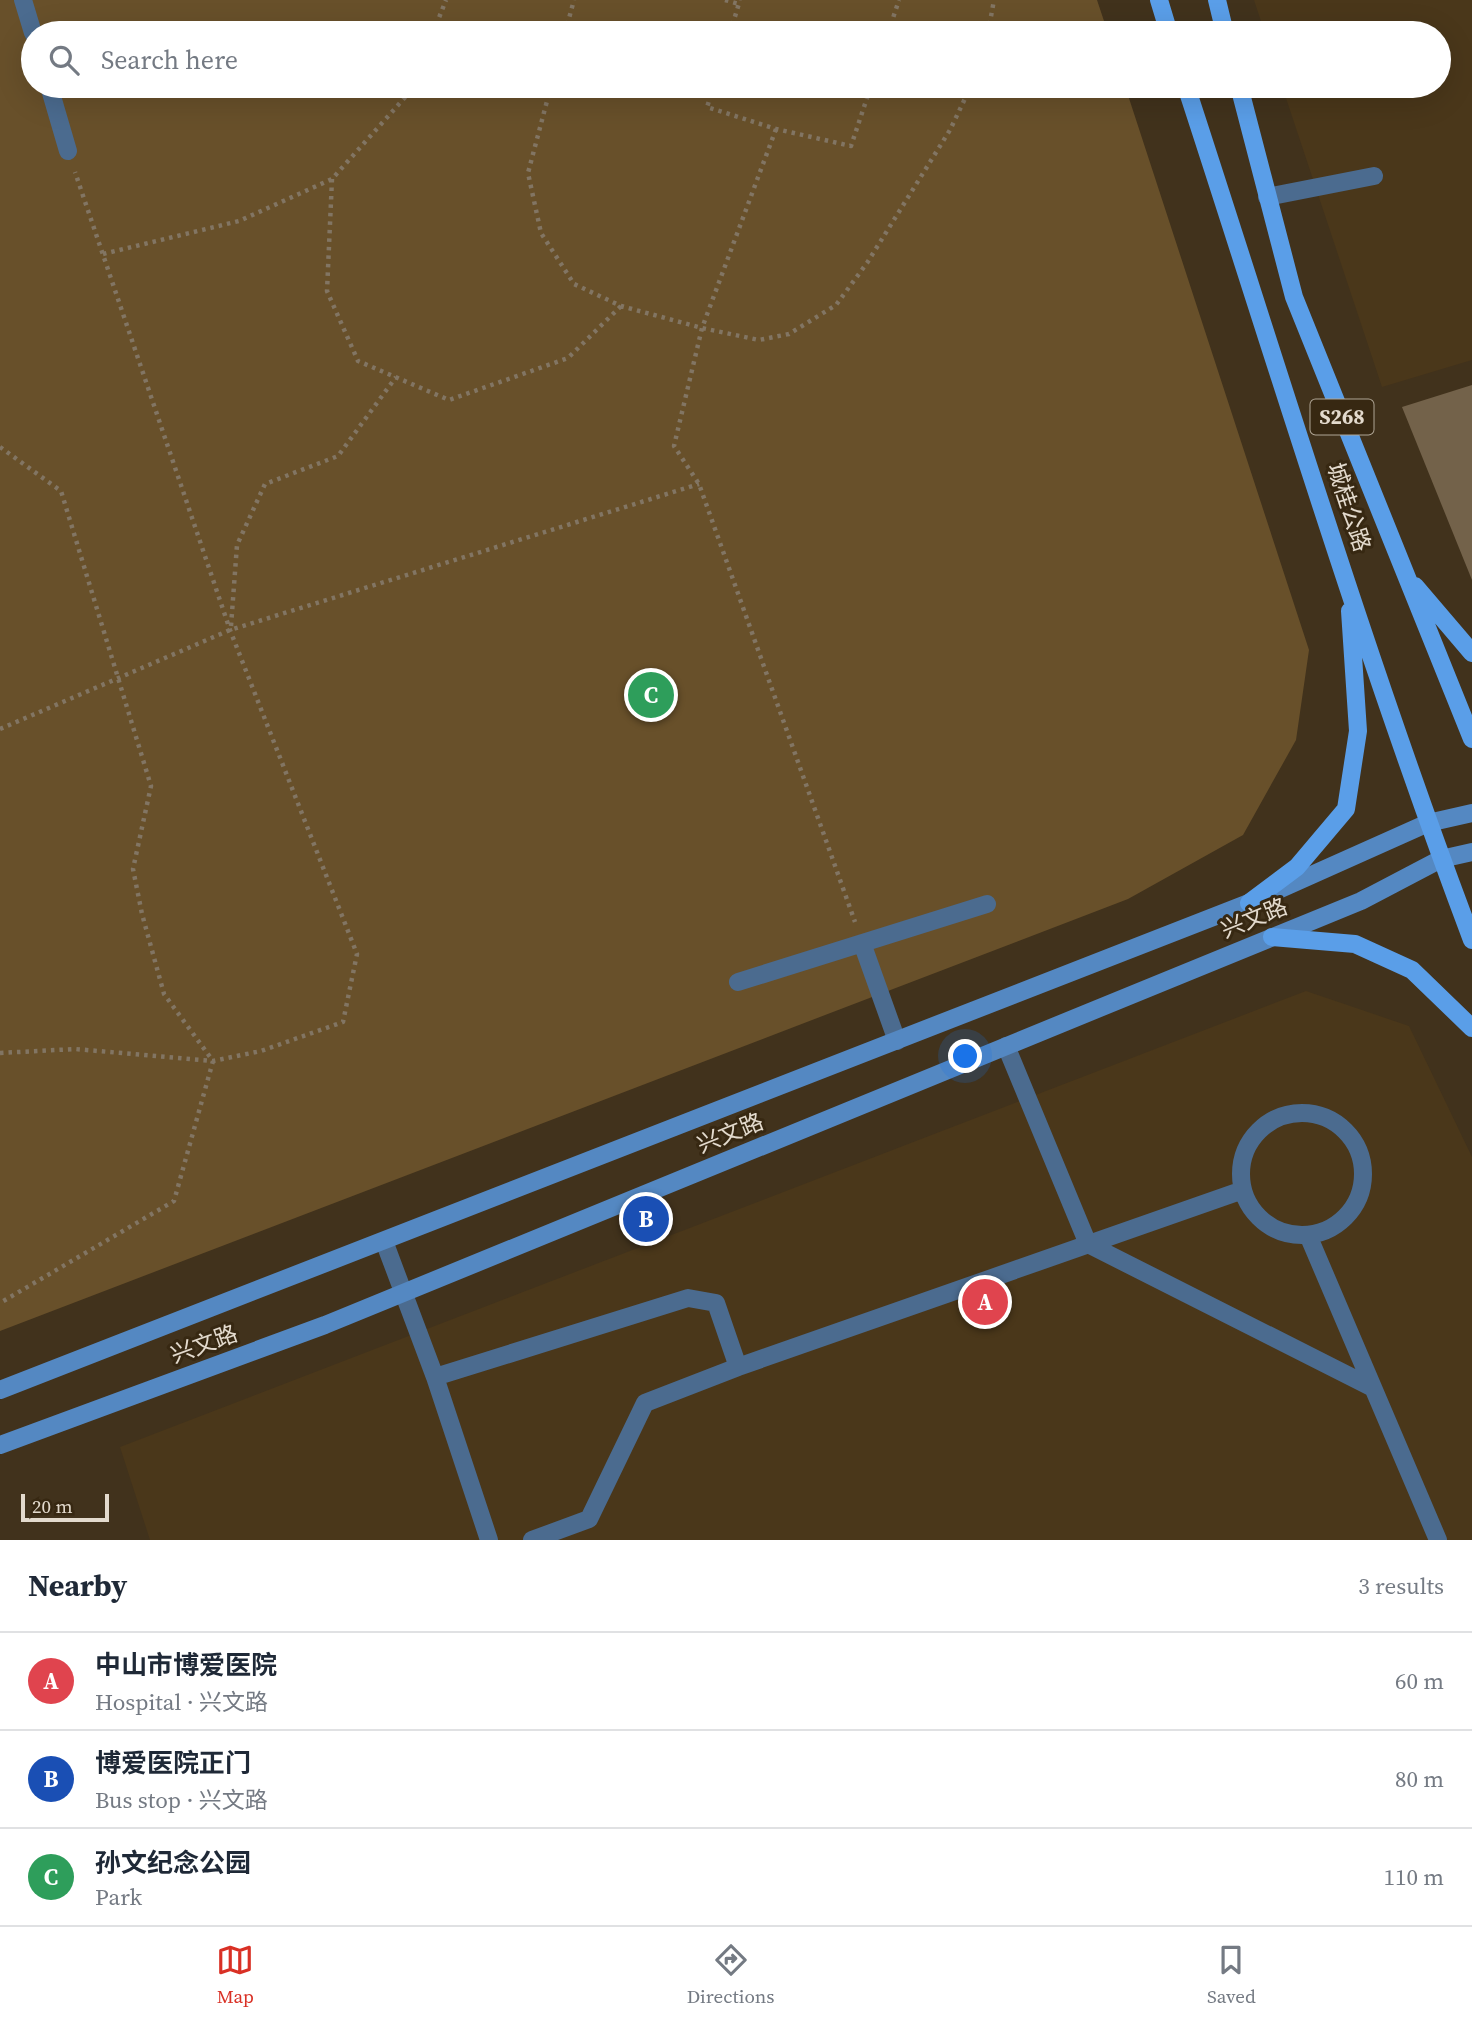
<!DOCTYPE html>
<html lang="en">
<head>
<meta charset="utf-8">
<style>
	body { margin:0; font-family:"Source Serif 4","Noto Sans SC",serif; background:#f2f2f3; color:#1f2937 }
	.scale { position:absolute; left:21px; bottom:18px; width:88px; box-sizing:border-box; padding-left:7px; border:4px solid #e3dacd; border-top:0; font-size:19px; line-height:24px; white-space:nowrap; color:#e3dacd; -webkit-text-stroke:5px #372812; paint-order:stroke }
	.you { position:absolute; left:966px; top:1057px; width:24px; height:24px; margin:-18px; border:5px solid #fff; border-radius:50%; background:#1a73e8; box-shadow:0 0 0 10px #1a73e833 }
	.badge { display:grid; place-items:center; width:46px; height:46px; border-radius:50%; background:#d93025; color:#fff; font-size:23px; font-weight:700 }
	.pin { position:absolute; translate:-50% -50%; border:4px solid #fff; box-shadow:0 2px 7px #0006 }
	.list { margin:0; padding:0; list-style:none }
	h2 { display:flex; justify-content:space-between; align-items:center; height:91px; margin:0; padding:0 28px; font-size:30px }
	h2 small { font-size:23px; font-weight:400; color:#747a83 }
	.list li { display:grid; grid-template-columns:46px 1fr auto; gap:21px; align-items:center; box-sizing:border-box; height:98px; padding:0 28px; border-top:2px solid #e0e1e3 }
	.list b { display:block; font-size:26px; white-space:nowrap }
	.list p { margin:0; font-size:23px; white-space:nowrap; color:#747a83 }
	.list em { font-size:23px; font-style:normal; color:#747a83 }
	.icon { flex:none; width:38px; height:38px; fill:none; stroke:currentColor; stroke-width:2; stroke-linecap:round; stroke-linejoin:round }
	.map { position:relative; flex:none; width:1472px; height:1540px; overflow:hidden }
	.search { position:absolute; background:#fff; box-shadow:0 7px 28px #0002; left:21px; right:21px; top:21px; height:77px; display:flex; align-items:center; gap:18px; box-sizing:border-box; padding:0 24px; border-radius:38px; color:#747a83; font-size:26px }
	.sheet { height:385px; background:#fff }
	nav { display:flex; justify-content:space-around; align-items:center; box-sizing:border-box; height:98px; border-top:2px solid #e0e1e3; background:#fff; font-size:19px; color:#747a83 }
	nav a { display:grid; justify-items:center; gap:4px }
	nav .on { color:#d93025 }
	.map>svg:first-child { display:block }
	.built { fill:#4a371a }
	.green { fill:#68502a }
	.building { fill:#73624a }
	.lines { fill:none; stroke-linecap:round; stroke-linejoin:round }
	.path { stroke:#827563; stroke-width:4.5; stroke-dasharray:3.5 5; stroke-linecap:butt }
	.street { stroke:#4b6b8f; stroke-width:18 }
	.secondary { stroke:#5488c2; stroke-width:18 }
	.primary { stroke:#5a9ee8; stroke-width:18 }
	.labels { text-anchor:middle; stroke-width:6; stroke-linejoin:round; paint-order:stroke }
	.shield { fill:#372812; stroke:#afa595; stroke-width:2 }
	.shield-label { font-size:21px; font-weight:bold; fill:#e3dacd }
	.street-label { font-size:23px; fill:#e3dacd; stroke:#372812 }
</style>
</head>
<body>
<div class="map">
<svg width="1472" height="1540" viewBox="0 0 1472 1540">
	<rect width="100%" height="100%" fill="#41321c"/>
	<path class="built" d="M1254,0H1472V360L1382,387L1282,86H1439V33H1265Z
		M1306,991L1409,1026L1472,1157V1540H150L120,1447Z"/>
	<path class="green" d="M0,0H1097L1108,33H33V86H1125L1309,650L1296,740L1243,835L1128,899L0,1331Z"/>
	<path class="building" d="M1472,385V580L1402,407Z"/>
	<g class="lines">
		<path class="path" d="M725,0L739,4
			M433,33L446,0
			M565,33L574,0
			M730,33L740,0
			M888,33L899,0
			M988,33L994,0
			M551,86L528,173L541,233L574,284L621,306L702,328L759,340L789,334L836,305L867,263L950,130L971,86
			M714,86L707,107L776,129L851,146L871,86
			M776,129L702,328L674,446L699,484L855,922
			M332,179L327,291L358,361L449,400L568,358L621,306
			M103,254L239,221L332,179L408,94L411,86
			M0,447L61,491L151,786L133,869L142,914L164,994L213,1061L174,1201L0,1303
			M231,626L237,545L265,484L338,456L396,377
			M0,729L230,630L699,484
			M0,1053L75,1049L213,1061L261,1051L343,1022L357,954L230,630L75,172"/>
		<path class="street" d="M23,0L33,33
			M49,86L68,151
			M1267,197L1374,176
			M862,943L897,1041
			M738,982L987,904
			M1006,1046L1088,1244L1373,1388
			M1241 1174a61 61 0 1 1 122 0a61 61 0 1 1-122 0Z
			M1308,1235L1438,1540
			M384,1241L435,1377L489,1540
			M435,1377L688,1298L716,1303L738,1367
			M532,1540L589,1519L645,1403L738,1367L1243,1190"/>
		<path class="secondary" d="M0,1390L1249,903L1428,823L1472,813
			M0,1445L325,1325L1361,901L1441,859L1472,852"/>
		<path class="primary" d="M1159,0L1169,33
			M1217,0L1225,33
			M1186,86C1279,371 1366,659 1472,940
			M1239,86L1294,297L1472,739
			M1415,586L1472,653
			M1249,903L1297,867L1346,809L1358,731L1350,611
			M1272,937L1355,944L1412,970L1472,1028"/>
	</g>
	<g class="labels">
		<rect class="shield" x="1310.5" y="399.5" width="63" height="35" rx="5"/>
		<g class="shield-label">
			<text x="1342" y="424">S268</text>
		</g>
		<g class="street-label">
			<text transform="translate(1349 507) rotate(72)" y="8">城桂公路</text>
			<text transform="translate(1254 918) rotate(-22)" y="8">兴文路</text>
			<text transform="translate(730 1133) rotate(-22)" y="8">兴文路</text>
			<text transform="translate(204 1344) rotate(-20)" y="8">兴文路</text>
		</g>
	</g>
</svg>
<div class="scale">20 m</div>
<div class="you"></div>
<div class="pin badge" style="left:985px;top:1302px;background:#e0444e">A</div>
<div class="pin badge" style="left:646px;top:1219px;background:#1a4fb4">B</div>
<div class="pin badge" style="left:651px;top:695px;background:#2e9e5b">C</div>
<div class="search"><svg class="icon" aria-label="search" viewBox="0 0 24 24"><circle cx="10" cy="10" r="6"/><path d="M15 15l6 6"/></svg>Search here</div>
</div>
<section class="sheet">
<h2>Nearby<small>3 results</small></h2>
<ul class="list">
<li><span class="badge" style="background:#e0444e">A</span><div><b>中山市博爱医院</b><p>Hospital · 兴文路</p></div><em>60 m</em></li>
<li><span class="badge" style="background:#1a4fb4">B</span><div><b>博爱医院正门</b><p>Bus stop · 兴文路</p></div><em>80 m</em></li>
<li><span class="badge" style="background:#2e9e5b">C</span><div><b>孙文纪念公园</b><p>Park</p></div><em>110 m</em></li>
</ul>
</section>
<nav>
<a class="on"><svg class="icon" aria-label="map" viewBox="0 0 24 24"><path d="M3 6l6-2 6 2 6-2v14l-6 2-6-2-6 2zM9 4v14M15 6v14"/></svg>Map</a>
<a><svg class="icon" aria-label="directions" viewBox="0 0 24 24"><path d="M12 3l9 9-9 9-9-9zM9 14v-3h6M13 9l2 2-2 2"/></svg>Directions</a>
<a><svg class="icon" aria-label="saved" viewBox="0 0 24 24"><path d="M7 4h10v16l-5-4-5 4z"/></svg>Saved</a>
</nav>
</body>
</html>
